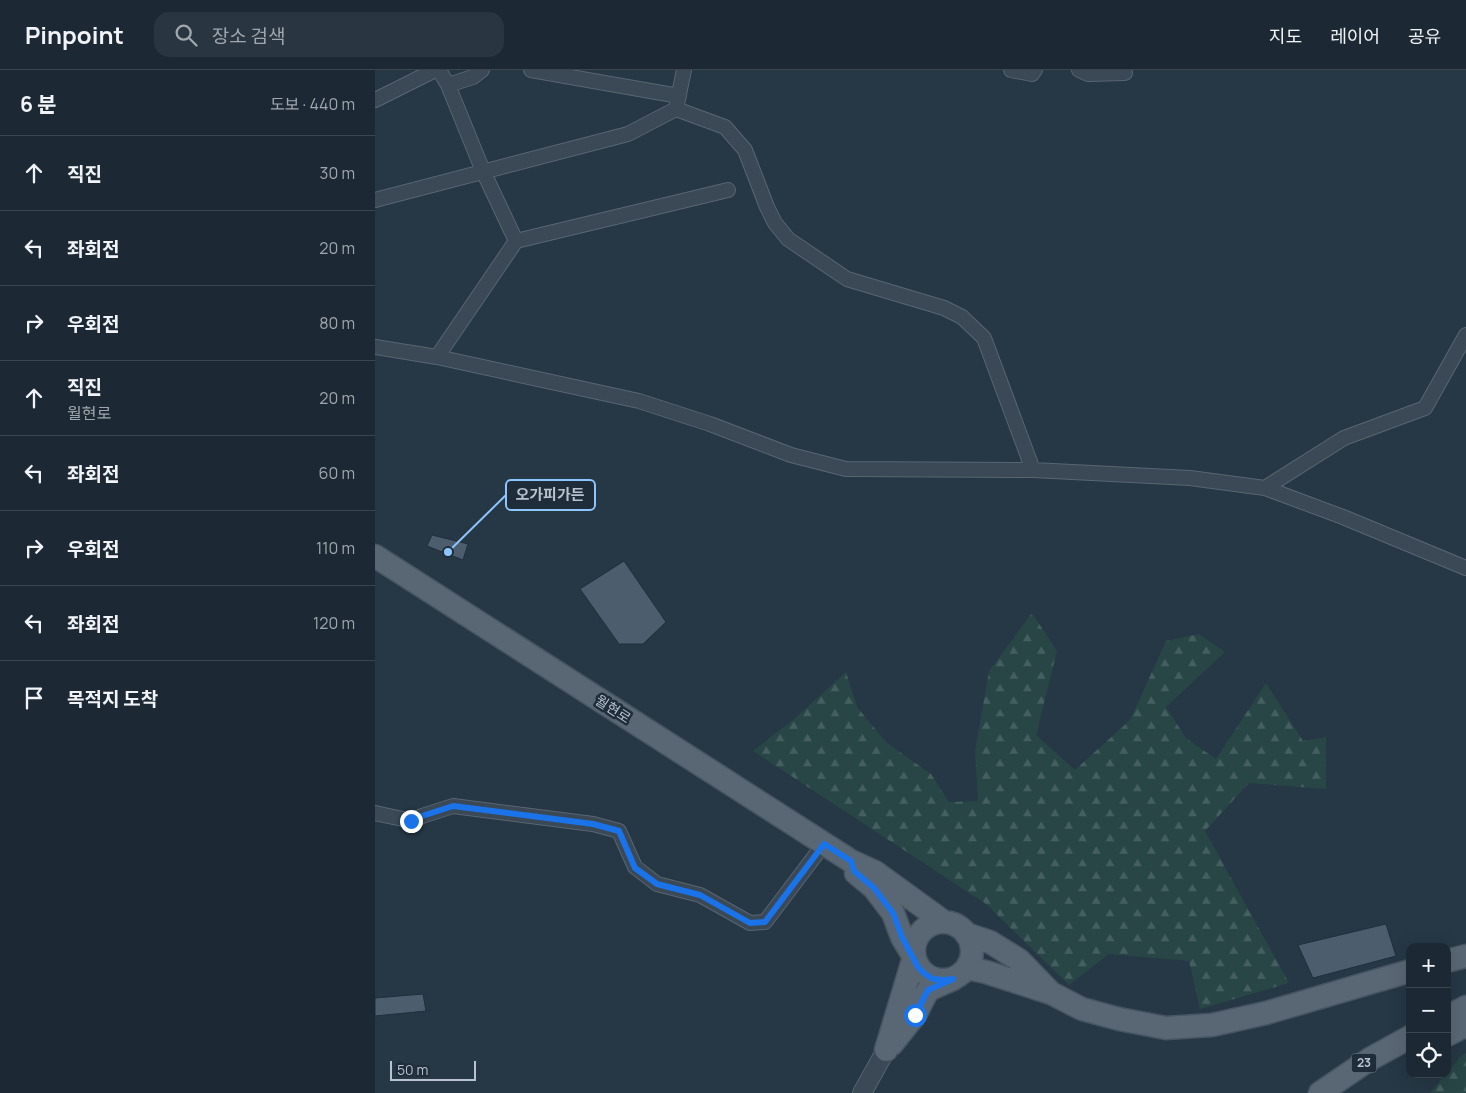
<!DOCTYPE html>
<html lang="ko">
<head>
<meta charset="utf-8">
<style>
	body { margin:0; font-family:Manrope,"Noto Sans KR",sans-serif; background:#293540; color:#f1f3f6 }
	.controls { position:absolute; right:15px; bottom:15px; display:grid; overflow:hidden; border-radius:10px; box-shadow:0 5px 20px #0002 }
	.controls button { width:45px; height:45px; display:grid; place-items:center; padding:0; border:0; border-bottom:1px solid #3a454f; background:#1c2934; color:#f1f3f6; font:25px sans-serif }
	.scale { position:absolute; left:15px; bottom:12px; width:86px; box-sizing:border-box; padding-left:5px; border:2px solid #b8c3ce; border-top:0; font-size:14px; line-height:18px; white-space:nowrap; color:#b8c3ce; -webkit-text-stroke:4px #1f2d3a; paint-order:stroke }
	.stop { position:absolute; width:15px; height:15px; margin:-11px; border:4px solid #1a73e8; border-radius:50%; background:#fff }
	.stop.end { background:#1a73e8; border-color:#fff; box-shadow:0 1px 5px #0008 }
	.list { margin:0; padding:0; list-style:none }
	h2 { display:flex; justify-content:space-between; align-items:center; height:65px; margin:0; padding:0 20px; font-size:21px }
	h2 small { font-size:16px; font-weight:400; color:#a0a6ac }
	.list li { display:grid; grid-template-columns:32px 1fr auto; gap:15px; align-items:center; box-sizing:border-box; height:75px; padding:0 20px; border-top:1px solid #3a454f }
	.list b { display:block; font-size:19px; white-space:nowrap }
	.list p { margin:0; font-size:16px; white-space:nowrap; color:#a0a6ac }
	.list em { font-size:16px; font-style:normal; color:#a0a6ac }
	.icon { flex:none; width:28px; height:28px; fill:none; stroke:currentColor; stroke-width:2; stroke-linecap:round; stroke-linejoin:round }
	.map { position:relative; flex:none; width:1091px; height:1023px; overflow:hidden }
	header { display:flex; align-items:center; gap:30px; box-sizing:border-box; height:70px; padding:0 25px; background:#1c2934; border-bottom:1px solid #3a454f }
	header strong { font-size:24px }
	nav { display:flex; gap:28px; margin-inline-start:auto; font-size:18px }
	.search { width:350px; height:45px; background:#293540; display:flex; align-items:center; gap:12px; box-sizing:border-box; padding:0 18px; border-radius:15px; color:#a0a6ac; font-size:19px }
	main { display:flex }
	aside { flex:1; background:#1c2934 }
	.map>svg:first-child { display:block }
	.forest { fill:url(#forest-firs) }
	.building { fill:#4c5e6e; stroke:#212f3c }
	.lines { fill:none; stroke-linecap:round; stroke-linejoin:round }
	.minor-casing { stroke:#596672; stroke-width:16 }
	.tertiary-casing { stroke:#596672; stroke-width:20 }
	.primary-casing { stroke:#475461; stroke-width:25 }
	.minor { stroke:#3b4855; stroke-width:14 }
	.tertiary { stroke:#3b4855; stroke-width:18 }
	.primary { stroke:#596774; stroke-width:22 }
	.route { stroke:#1a73e8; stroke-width:6 }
	.labels { text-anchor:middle; stroke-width:5; stroke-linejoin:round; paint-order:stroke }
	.shield { fill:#1f2d3a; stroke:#8a96a2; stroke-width:1 }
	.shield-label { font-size:12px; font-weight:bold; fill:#b8c3ce }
	.street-label { font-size:14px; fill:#b8c3ce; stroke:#1f2d3a }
	.leader { fill:none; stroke:#8dc5fe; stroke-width:2 }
	.callout-dot { fill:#8dc5fe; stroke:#1f2d3a; stroke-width:2 }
	.callout { fill:#1f2d3a; stroke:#8dc5fe; stroke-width:2 }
	.callout-label { font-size:15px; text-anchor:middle; font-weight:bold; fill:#b8c3ce }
</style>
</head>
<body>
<header>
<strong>Pinpoint</strong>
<div class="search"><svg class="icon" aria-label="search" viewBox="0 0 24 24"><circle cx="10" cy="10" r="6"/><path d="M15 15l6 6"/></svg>장소 검색</div>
<nav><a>지도</a><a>레이어</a><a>공유</a></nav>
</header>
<main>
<aside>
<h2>6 분<small>도보 · 440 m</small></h2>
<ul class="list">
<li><svg class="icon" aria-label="ahead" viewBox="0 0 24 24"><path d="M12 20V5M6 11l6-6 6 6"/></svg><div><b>직진</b></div><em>30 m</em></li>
<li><svg class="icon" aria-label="left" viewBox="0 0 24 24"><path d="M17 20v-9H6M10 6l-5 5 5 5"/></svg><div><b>좌회전</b></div><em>20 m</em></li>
<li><svg class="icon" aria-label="right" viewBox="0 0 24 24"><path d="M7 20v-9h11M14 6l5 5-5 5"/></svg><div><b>우회전</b></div><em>80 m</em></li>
<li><svg class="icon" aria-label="ahead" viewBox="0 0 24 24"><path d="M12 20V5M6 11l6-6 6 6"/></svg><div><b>직진</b><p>월현로</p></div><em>20 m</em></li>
<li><svg class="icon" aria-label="left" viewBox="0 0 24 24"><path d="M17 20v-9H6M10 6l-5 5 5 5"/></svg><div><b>좌회전</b></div><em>60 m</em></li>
<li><svg class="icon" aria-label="right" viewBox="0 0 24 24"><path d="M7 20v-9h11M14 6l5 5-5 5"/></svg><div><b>우회전</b></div><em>110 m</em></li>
<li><svg class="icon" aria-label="left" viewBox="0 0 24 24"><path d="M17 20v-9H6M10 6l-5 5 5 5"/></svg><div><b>좌회전</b></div><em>120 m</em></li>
<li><svg class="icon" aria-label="arrive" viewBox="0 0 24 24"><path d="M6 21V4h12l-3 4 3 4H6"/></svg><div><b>목적지 도착</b></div></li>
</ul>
</aside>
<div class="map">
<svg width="1091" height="1023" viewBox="0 0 1091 1023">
	<defs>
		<pattern id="forest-firs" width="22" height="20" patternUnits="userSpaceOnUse" patternTransform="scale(1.25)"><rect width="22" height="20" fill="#284646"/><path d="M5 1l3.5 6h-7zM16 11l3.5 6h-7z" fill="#455f60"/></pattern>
	</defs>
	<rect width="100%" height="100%" fill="#263745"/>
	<path class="forest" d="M657,543L682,581L661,665L700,700L755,650L791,571L824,564L850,582L791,637L811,668L841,689L891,613L928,671L951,667V719L874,713L830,761L914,913L825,939L814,891L734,884L694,915L611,834L378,681L418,650L471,602L482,637L512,673L556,704L574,732L603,731L600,681L614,601Z
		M1091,983V1023H1055L1087,985Z"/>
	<path class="building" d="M57,465L93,474L88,490L52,476Z
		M249,491L291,552L268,574H244L205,519Z
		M1011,854L1021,886L938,908L923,875Z
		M48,924L51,941L0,946V928Z"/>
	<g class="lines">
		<g class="minor-casing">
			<path id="minor" d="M156,0L304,26
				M636,0L657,4L660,0
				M704,0L713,4L750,3
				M73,15L98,7L107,0
				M0,30L60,0
				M302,34L309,0
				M0,130L253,64L301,39L350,57L370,80L392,137L400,153L413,169L472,209L569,238L587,247L609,268L658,400
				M141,171L353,120
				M0,277L62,287L264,331L335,354L416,385L471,399L658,400L815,408L890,418L968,447L1091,498
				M62,287L141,171L108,101L73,15L64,0
				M890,418L969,368L1050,338L1091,265
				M0,743L37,751L47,746L78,736L218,754L244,761L260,797L282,814L325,825L375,853L390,852L449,774"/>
		</g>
		<g class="tertiary-casing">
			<path id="tertiary" d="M487,1023L511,980"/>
		</g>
		<g class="primary-casing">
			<path id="primary" d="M0,486L476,791L500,802L569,852
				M481,803L499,818L518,843L527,867L539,887L511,980
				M539 881a29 29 0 1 1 58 0a29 29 0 1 1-58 0Z
				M591,864L615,872L644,890L674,921
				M1072,891L1091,886
				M592,898L611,902L676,923L707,939L744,949L791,958L837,955L891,943L1035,901
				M1072,947L1091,937
				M1072,965L1091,955
				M517,974L540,945L553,920L578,909
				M945,1023L995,989L1035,967"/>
		</g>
		<use href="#minor" class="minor"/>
		<use href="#tertiary" class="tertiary"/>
		<use href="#primary" class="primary"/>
	</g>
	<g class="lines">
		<path class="route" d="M36,751L47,746L78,736L218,754L244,761L260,798L282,814L325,825L375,853L390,852L449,774L476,791L479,801L499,818L518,843L527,867L543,897L550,904L558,909L568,910L578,909L553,920L540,945"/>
	</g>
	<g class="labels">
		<rect class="shield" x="976.5" y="983.5" width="25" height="19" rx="4"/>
		<g class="shield-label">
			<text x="989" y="997">23</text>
		</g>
		<g class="street-label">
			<text transform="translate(238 639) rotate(33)" y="5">월현로</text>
		</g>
	</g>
	<path class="leader" d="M73 482L131 425"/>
	<circle class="callout-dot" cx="73" cy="482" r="5"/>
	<rect class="callout" x="131" y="410" width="89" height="30" rx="5"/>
	<g class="callout-label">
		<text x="175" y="430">오가피가든</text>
	</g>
</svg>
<div class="controls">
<button>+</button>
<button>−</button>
<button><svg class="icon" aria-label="locate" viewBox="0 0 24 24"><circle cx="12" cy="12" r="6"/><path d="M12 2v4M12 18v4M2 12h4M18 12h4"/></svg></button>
</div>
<div class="scale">50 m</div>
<div class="stop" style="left:540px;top:945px"></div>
<div class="stop end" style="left:36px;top:751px"></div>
</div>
</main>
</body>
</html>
